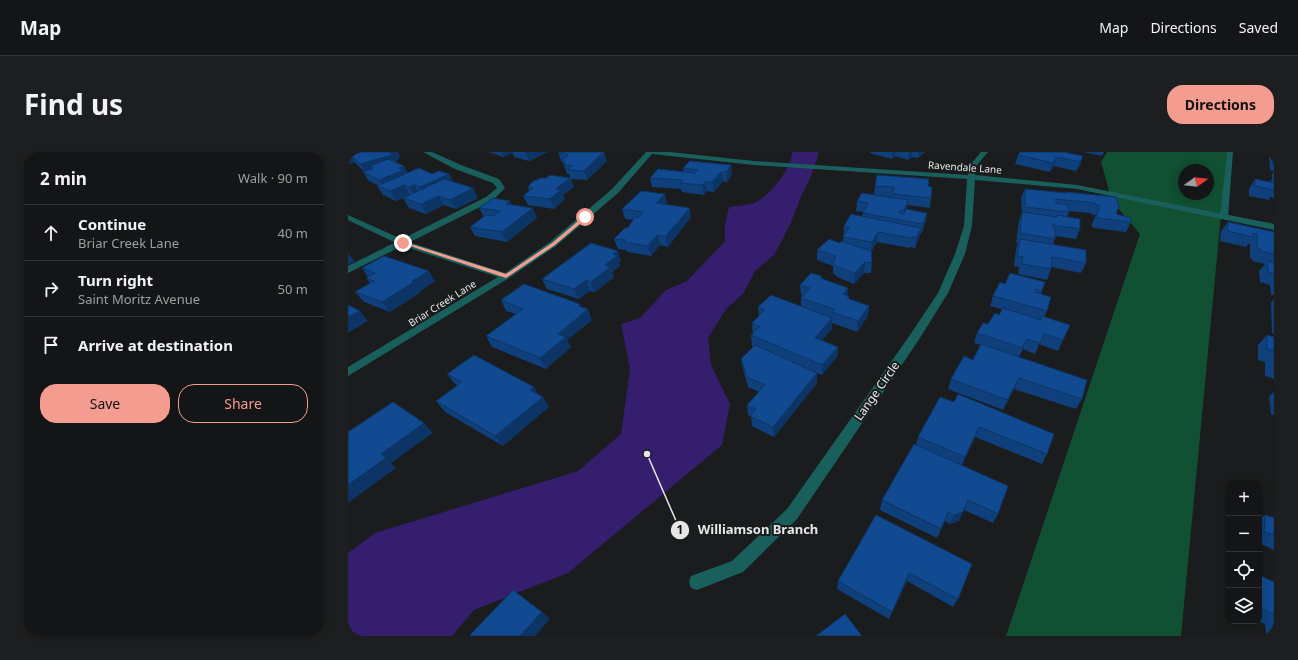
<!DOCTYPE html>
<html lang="en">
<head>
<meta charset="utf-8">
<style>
	body { margin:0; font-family:"Noto Sans",sans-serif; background:#1d1e1f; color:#f1f3f6 }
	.controls { position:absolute; right:12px; bottom:12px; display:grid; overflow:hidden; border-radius:8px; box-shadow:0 2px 10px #0003 }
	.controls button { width:36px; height:36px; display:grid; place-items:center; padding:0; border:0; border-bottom:1px solid #333435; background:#141516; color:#f1f3f6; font:20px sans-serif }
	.compass { position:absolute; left:830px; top:12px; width:36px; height:36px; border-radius:50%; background:#141516; box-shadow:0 2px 10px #0003; rotate:75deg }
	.stop { position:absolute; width:12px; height:12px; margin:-9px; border:3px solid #f59c90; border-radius:50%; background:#fff }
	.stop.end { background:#f59c90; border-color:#fff; box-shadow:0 1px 4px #0008 }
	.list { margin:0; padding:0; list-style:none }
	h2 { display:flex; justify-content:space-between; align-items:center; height:52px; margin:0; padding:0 16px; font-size:17px }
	h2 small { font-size:13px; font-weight:400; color:#9d9fa1 }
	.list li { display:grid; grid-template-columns:26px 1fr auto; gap:12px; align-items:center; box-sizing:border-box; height:56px; padding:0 16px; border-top:1px solid #333435 }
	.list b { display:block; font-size:15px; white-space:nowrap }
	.list p { margin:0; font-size:13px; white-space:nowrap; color:#9d9fa1 }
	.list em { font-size:13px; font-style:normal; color:#9d9fa1 }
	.actions { display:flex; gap:8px; padding:12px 16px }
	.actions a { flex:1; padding:9px 0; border:1px solid #f59c90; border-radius:16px; text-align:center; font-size:14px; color:#f59c90 }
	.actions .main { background:#f59c90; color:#111 }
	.icon { flex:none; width:22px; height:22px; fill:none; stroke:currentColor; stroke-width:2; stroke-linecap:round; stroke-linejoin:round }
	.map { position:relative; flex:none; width:926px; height:484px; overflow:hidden; border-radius:16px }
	header { display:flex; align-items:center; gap:24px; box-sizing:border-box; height:56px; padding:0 20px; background:#141516; border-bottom:1px solid #333435 }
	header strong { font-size:19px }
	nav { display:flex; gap:22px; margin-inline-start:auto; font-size:14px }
	.intro { display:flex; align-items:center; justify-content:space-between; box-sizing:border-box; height:96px; padding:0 24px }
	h1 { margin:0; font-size:28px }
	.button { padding:10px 18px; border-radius:16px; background:#f59c90; color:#111; font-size:14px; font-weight:700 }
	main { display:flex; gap:24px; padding:0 24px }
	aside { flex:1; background:#141516; border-radius:16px; box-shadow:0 2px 10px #0003 }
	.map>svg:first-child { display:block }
	.green { fill:#115032; fill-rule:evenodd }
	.water { fill:#341e6d }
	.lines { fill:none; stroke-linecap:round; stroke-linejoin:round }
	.lane { fill:#19605d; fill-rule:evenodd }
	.street { fill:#19605d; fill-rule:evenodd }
	.wall { fill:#0f407c; fill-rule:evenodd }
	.shaded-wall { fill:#0c3465 }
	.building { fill:#114a90; stroke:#0c3465 }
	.route { fill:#f59c90 }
	.labels { text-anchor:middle; stroke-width:4; stroke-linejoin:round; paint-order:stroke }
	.far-street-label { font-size:10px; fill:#e5e6e7; stroke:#1a1c1d }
	.street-label { font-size:12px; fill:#e5e6e7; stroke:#1a1c1d }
	.leader { fill:none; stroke:#e5e6e7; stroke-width:1.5 }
	.callout-dot { fill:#e5e6e7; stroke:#1a1c1d; stroke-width:1.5 }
	.mark-label { font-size:12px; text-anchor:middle; font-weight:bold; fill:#111 }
	.callout-label { font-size:13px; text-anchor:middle; font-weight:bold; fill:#e5e6e7; stroke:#1a1c1d; stroke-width:4; stroke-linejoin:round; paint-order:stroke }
</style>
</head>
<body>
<header>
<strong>Map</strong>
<nav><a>Map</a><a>Directions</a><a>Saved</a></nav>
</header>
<div class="intro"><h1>Find us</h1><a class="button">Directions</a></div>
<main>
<aside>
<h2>2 min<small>Walk · 90 m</small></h2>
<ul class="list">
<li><svg class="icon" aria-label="ahead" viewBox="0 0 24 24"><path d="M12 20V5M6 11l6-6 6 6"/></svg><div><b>Continue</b><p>Briar Creek Lane</p></div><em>40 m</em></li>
<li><svg class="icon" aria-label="right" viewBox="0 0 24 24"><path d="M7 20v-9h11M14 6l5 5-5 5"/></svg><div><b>Turn right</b><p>Saint Moritz Avenue</p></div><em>50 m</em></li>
<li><svg class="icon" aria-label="arrive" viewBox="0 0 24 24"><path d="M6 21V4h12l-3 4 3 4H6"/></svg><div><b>Arrive at destination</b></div></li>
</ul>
<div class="actions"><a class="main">Save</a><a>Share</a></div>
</aside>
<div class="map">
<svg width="926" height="484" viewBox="0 0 926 484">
	<rect width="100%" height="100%" fill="#1a1c1d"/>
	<path class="green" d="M759,0H879L833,484H658L792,82L764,49L753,10ZM836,18H860V42H836Z"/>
	<path class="water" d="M444,0H471L463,24L453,45L442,73L426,103L407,119L395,142L378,157L360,186L363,213L382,252L374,293L220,421L126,458L104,484H0V401L27,381L230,319L273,282L282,217L273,172L292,166L318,138L339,129L377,89V72L381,55C389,54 398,53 406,51C421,45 444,16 444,0Z"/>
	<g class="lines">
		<path class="lane" d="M75,0H84L113,13L151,27L157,36L144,49L0,121V114L138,45L149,36L145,31L107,17Z
			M879,0H885L880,65L876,67L872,65Z"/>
		<path class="street" d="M298,0H322L406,9L620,23L622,13L633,0H640L629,13L627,23L729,33L926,72V78L729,37L627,28L624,74L617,102L600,141L570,189L449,367L395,420L349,438L343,436L341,430L343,424L384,409L439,357L562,183L590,141L607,102L616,74L619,27L406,13L304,2L270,41L208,94L161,126L0,224V215L150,125L52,93L0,68V63L58,89L157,121L202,90L264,37Z"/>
	</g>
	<path class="wall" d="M0,0L53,6L48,8L50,12L60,21L101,22L105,30L125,36L130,46L108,57L96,53L78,62L61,56L55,46L62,43L48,49L35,43L29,34L30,33L21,29L15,20H16L7,10L0,12Z
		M141,0H200L181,9L166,5L165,1L155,5Z
		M210,0L259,9L239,28L223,27L226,35L215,43L217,47L206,57L180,53L175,44L181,39L180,35L198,26H222L221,22H219L215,10L213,9Z
		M522,0H577L570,6L564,5L560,8L547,4L544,7L522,1Z
		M735,0H756L754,4Z
		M919,0H926V46L922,45L921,48L901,44V37L907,27L922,30L924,27V22L926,19L922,18L921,4L923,1Z
		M670,3L735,4L732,13L728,19L706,14L702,20L667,12Z
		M383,13L384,22L379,30L375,29L366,40L359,39L356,43L334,40L333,37L304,35L302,26L336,20L335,16Z
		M527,34H580L583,46L582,56L559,53V57L578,70L573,82H572L571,86L567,96L562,95V96L529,90L523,100L524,111L523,121H516L506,132L489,125L485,121V114L469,108V98L495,90L496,74L514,65L515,60L508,59L509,49L526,43ZM529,43L545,45V46Z
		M677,37L717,41L718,40L768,45V62L783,70L778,80L746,76L743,74L748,63H744L743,61L720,59L721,60L719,65L732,77L728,87L707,84V87L705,92L738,111L733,121L703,115V117L699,128L670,122L671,115L666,114L668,97L670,91H668L671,69L674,61L673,46Z
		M317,42L319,52L318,53L343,65L320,95L312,93L303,104L279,100L278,98L270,97L266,87L280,76L286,68L277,67L274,57Z
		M164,53L189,66L159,90L127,84L122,75L136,65L131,56Z
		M880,70L926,80V143H923L922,133L912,130L911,119L917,112L904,109V107L902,106V92L901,91L898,95L872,89L873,79Z
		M273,109L271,110L272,114L264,120L266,125L247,140L242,139L231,147L199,137L194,127Z
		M14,116L87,129L72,139L73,140L42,160L16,150L7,140L22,131L18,126L20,125Z
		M474,124V127L501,144V147L521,154L520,164L509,180L484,171V177L474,188L490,195L489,205L474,223L469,221V231L426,285L404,274L403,264L400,263L399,253L411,240L400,235L395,217L393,207L406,194H404L403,183L405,182L404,171L411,164L410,155H453V146L455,144L453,143L452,133Z
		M697,130L693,142L699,159L696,165L715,188L710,199L691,192L687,202L675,197L671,205L734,247L728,257L666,237L655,258L600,237L603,227L625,208L633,193L626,191L629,181L651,163L654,157L642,154L645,144L657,132Z
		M926,147V182L924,181L923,151Z
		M153,148L233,155L244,168L219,188L223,195L198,217L144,195L138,184L168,162L158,159Z
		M919,183L926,185V227L917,224V210L910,208V193Z
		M99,222L191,243L195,245L201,255L155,294L97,260L88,249L110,234L107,232Z
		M926,240V263L923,262L921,244Z
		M592,245L699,302L694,312L627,285L614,313L650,362L645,371L616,358L611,369L602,372L597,369L589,386L532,358L534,348L568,293L570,285Z
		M528,363L610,447L605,455L559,429L541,467L489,437L490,429Z
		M917,363L926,366V398L911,391V367Z
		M911,423L926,430V484H918L917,472L910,469H911Z"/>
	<path class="shaded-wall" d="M4,0H21L3,3L7,10L0,12V1Z
		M41,0H50L53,6L48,8L50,12L26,16L22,14L25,19L18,21L12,12Z
		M153,0H164L165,1L155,5Z
		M177,0H200L181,9Z
		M256,0L259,9L239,28L236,19Z
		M544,0H547V4L544,7Z
		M561,0H564V5L560,8Z
		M571,0H577L570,6Z
		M735,4L732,13L728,19L732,10Z
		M709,5L706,14L702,20L705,11Z
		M383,13L384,22L379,30L378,20Z
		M56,14L61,24L37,37L31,28L51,16Z
		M373,20L375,29L366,40L364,30Z
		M101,22L106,32L77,44L72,35Z
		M222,26L226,35L215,43L217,47L206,57L202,47L208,37Z
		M357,30L359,39L356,43L354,33Z
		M56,33L62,43L48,49L42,39Z
		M66,33L72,42L67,45L61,35Z
		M125,36L130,46L108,57L102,48Z
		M317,42L319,52L310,61L308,51Z
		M91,44L96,53L78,62L73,52Z
		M560,48L559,58L554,69L556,59Z
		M162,49L167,58L158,52Z
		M185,56L189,66L159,90L154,80Z
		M342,56L343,65L320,95L317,85Z
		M579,61L578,70L573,82L575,72Z
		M573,76L571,86L567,96L568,86Z
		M530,80L529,90L523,100L524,90Z
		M309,83L312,93L303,104L300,94Z
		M270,99L273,109L271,110L272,114L264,120L266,125L247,140L243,130L257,113L265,102Z
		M0,101L7,110L0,113Z
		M517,110L516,121L506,132L507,121Z
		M81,119L87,129L72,139L73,140L42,160L34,150L64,129Z
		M238,128L242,139L231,147L226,137Z
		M500,136L499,146L495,142Z
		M232,152L236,161L240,157L244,168L219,188L223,195L198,217L192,206L230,154Z
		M521,154L520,164L509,180L510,169Z
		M12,159L20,169L0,181V165Z
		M484,166V177L467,196V186Z
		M490,195L489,205L474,223V213Z
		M469,221V231L426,285L425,275Z
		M671,226L666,237L655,258L659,248Z
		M186,235L192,245L182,238Z
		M195,245L201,255L155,294L147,284Z
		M76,271L85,281L43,311L48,316L0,351V333L33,302Z
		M631,275L627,285L613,315L617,305Z
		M615,360L611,369L602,372L606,363Z
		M561,421L559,429L541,467L544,460Z
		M194,460L202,467L187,484H172Z"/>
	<path class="building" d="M14,0H41L44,3L12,12L3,3Z
		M210,0H256L236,19L220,18L224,14L216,13L218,11L214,7L220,3Z
		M672,0H716L735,4L732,10L709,5L705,11L670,3Z
		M40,7L56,14L51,16L56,18L31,28L15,20L26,16L22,14Z
		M342,9L383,13L378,20H373L364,30H357L354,33L332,31L335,28L302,26L310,17L347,21L350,18L335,16Z
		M71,16L84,22L91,19L101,22L72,35L66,33L61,35L56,33L42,39L29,34Z
		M202,23L222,26L208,37L213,38L202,47L175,44L185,36L180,35L184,30L193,26H198Z
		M529,23L581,27L580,34L584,35L583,46L545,42L546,35L527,34Z
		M96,27L125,36L102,48L91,44L73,52L55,46Z
		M907,27L926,31V38L907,34Z
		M677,37L718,41V40L768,45L771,54L768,62L783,66V70L750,66L748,65L752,54L748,53L747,51L708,47V51L720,53L721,60L677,55Z
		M293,39L317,42L308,51L342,56L317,85L309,83L300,94L276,90L278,88L266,87L277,76H280L287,65L290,66L295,60L274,57Z
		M514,41L560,48L556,59L552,58L551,61L556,62L558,57L579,61L575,72L515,61L520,51L509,49Z
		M145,46L162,49L158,52L185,56L154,80L122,75L138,63L145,64L152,59L131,56Z
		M674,60L709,65V63L732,67V77L705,73V76H707V87L672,81Z
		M503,62L573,76L568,86L564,85L563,86L530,80L524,90L495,85L501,75L496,74Z
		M880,70L926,80V102L912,99V97L909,96V82L905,81V85L879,79Z
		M481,87L492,91L493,89L523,99L524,111L517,110L507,121L489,115L485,111L488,104L469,98Z
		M672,87L738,98V111L704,105L703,117L674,112L675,105L669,104Z
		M243,91L270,99L265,102L269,104L257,113L262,115L243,130L238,128L226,137L194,127Z
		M36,104L81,119L64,129L66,130L34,150L7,140L26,129L18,126L27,121L14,116Z
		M919,109L926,111V121L920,120Z
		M463,121L474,124L472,126L500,136L495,142L501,144L499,146L521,154L510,169L484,160L486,157L453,146L462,136L452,133Z
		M662,121L697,130L694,139L688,137L687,140L703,145L699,159L645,144L652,130L657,132Z
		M176,132L232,152L230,154L240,157L210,182L218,185L192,206L138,184L175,157L153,148Z
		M423,143L484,166L467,186L490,195L474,213L403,183L412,175L404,171L417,158L410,155Z
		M0,153L12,159L0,165Z
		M655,156L693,168L694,164L722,173L715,188L696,182L692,191L679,187L674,196L629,181L635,171L640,172L647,161L651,163Z
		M919,183L926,185V199L919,197Z
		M633,192L739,228L734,247L671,226L659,248L603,227L616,204L625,208Z
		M407,193L469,221L425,275L402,264L408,257L399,253L417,233L399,225L393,207Z
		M126,203L186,235L182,238L195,245L147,284L88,249L114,230L99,222Z
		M610,242L706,282L699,302L631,275L617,305L570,285L592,245L606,250Z
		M45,250L76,271L33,302L38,306L0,333V280Z
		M566,292L660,334L650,362L620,348L615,360L606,363L600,360L593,377L534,348Z
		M528,363L624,412L610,447L561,421L544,460L490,429Z
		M917,363L926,366V383L916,380Z
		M911,423L926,430V462L911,456Z
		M165,438L194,460L172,484H121Z
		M497,462L514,484H468Z"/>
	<path class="route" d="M236,64L240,65L207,93L158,126L53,91L57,90L158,122L204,91Z"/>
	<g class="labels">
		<g class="far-street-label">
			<text transform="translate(617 15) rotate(4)" y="4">Ravendale Lane</text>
			<text transform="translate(94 151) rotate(-32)" y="4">Briar Creek Lane</text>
		</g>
		<g class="street-label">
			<text transform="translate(529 239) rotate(-55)" y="4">Lange Circle</text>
		</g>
	</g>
	<path class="leader" d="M299 302L332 378"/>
	<g class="callout-dot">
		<circle cx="299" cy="302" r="4"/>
		<circle cx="332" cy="378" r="10"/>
	</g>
	<g class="mark-label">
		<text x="332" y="382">1</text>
	</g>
	<g class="callout-label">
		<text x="410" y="382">Williamson Branch</text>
	</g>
</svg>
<div class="controls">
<button>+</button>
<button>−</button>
<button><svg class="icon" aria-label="locate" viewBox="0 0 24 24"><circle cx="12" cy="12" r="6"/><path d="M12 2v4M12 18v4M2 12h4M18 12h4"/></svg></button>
<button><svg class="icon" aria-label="layers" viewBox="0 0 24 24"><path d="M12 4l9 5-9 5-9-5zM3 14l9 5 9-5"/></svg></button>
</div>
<svg class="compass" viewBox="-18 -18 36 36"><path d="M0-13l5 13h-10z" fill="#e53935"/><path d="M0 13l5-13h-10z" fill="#9d9fa1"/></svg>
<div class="stop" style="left:237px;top:65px"></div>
<div class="stop end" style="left:55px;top:91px"></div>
</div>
</main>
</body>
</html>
